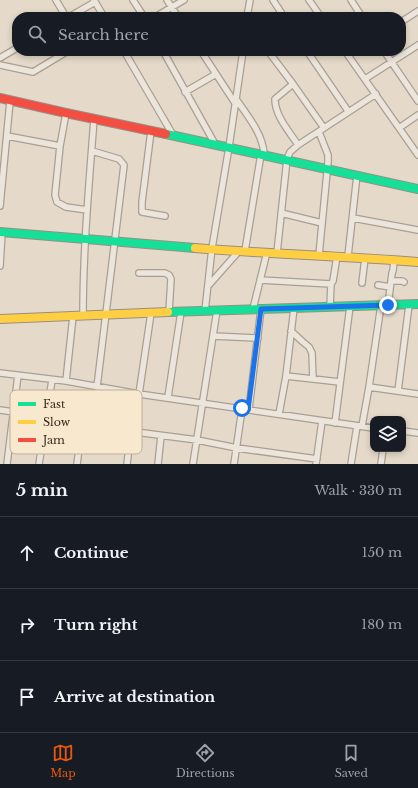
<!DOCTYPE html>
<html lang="en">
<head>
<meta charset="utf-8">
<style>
	body { margin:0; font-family:"Libre Baskerville",serif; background:#20242c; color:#f1f3f6 }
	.controls { position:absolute; right:12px; bottom:12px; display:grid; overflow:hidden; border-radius:8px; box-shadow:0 2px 6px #0003 }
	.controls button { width:36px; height:36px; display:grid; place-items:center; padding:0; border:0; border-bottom:1px solid #363941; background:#171b24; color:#f1f3f6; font:20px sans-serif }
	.stop { position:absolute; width:12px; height:12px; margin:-9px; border:3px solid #1a73e8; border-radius:50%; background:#fff }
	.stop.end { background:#1a73e8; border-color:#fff; box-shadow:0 1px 4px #0008 }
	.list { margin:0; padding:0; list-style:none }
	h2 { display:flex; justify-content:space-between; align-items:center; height:52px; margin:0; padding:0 16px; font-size:17px }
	h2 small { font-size:13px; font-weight:400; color:#9ea1a6 }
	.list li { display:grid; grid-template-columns:26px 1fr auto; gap:12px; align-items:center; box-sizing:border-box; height:72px; padding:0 16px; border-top:1px solid #363941 }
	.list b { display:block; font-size:15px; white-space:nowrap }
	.list em { font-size:13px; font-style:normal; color:#9ea1a6 }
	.icon { flex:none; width:22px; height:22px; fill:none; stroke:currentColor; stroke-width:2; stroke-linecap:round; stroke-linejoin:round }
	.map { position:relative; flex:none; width:418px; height:464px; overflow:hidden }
	.search { position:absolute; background:#171b24; box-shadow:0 2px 6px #0003; left:12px; right:12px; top:12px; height:44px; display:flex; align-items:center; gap:10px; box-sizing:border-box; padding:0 14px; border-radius:16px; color:#9ea1a6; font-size:15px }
	.sheet { height:268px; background:#171b24 }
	nav { display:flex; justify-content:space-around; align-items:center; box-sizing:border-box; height:56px; border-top:1px solid #363941; background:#171b24; font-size:11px; color:#9ea1a6 }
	nav a { display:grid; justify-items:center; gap:2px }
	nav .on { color:#ea580c }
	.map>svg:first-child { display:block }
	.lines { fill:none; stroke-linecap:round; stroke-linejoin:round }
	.street-casing { stroke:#aa9f93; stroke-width:8 }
	.fast-casing { stroke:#998e83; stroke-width:10 }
	.slow-casing { stroke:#998e83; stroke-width:10 }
	.jam-casing { stroke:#998e83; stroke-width:10 }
	.street { stroke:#ece5db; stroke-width:5.5 }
	.fast { stroke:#16e098; stroke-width:8 }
	.slow { stroke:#ffcf43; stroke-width:8 }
	.jam { stroke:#f24e42; stroke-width:8 }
	.route { stroke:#1a73e8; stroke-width:5 }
	.key { fill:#f8e8cd; stroke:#beae98; stroke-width:1 }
	.key-label { font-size:11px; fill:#38271b }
</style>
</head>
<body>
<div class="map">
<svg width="418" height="464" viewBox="0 0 418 464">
	<rect width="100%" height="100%" fill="#e5dac9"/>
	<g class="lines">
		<g class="street-casing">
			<path id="street" d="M56,0L66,17
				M94,0L104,17
				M133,0L144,17
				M167,0L178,17
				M273,0L284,17
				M309,0L321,17
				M351,0L362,17
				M69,17L95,2
				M155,17L184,0
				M247,17L250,0
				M401,22L418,11
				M124,51L173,135
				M163,51L215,144
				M201,51L235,103
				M268,51L293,84L324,128
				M307,51L348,111
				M345,51L418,155
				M384,51L418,101
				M0,58L17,48
				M0,65L33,72L68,51
				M365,79L418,45
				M293,84L275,99C275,116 289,131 298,145
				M185,92L216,74
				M236,99C247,115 263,134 264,154
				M66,113L60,146L55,195L57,202L66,207L87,210
				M399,128L418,115
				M151,131L142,202V212L165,216
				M7,136L60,146
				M92,151L119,159L124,165L97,387
				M0,206L10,101
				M281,213L322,223
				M353,218L418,230
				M245,251L261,154
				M277,253L287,159L290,152L298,145L376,94
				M319,255L328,162V155L319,132
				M348,256L357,175
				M0,266L2,232
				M139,273H165L169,275L171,279L169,312
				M260,280L331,284L333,281L337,256
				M391,281H402L404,282
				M362,283L365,258
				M378,285L390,287
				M208,286L239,251
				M388,305L392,273L393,271L394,260
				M330,307L331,284
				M253,309L267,252
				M205,311L212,248L229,147L243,51
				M83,316C83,250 89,185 94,119
				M291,331L303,342L309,347L312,353L313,379
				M213,336L258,338
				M0,373L66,381L139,394L373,428
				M286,376L340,382
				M66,381L73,316
				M369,387L418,394
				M398,391L409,305
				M139,394L151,313
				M168,397L181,312
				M249,409L261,309
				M0,410L14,412
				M279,414L286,376L294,308
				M335,423L350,306
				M362,426L369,387L381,305
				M403,431L418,433
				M7,464L18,375
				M39,464L52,380
				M77,464L81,434C83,429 85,427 90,426L197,440L237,448L317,459
				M127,464L131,432
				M158,464L161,436
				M193,464L217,310
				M234,464L242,409
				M316,464L322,421
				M351,464L357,426
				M381,464L383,449"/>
		</g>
		<g class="fast-casing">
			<path id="fast" d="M166,134L418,189
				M0,232L195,248
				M168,312L418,304"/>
		</g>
		<g class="slow-casing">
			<path id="slow" d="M195,248C269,254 344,256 418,262
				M0,319L168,312"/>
		</g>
		<g class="jam-casing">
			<path id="jam" d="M0,98L66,113L166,134"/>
		</g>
		<use href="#street" class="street"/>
		<use href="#fast" class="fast"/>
		<use href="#slow" class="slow"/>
		<use href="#jam" class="jam"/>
	</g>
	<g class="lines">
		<path class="route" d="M242,408L248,410L261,309L388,305"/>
	</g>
	<rect x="10" y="390" width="132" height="64" rx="6" class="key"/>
	<rect x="18" y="402" width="18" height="4" fill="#16e098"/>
	<rect x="18" y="420" width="18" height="4" fill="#ffcf43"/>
	<rect x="18" y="438" width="18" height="4" fill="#f24e42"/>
	<g class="key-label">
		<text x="43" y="408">Fast</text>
		<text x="43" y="426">Slow</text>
		<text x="43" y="444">Jam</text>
	</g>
</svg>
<div class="controls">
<button><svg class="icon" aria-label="layers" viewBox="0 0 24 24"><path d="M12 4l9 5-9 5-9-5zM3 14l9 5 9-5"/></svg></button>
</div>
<div class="stop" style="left:242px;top:408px"></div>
<div class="stop end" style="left:388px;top:305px"></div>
<div class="search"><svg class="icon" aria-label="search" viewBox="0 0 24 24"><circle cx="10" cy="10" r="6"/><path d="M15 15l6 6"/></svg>Search here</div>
</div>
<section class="sheet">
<h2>5 min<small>Walk · 330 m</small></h2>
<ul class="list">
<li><svg class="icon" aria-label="ahead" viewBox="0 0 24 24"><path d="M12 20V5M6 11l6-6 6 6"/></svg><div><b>Continue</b></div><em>150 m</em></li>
<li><svg class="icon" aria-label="right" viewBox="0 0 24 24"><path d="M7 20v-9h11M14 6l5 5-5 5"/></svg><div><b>Turn right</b></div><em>180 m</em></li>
<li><svg class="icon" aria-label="arrive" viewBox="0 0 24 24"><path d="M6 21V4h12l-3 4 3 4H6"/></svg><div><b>Arrive at destination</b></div></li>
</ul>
</section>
<nav>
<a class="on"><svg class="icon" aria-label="map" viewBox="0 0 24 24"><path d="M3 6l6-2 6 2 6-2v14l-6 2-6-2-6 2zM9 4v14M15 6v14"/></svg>Map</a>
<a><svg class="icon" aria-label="directions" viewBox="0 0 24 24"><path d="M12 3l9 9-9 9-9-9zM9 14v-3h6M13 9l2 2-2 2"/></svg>Directions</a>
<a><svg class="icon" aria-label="saved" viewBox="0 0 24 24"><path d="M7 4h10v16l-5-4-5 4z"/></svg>Saved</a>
</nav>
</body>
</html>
